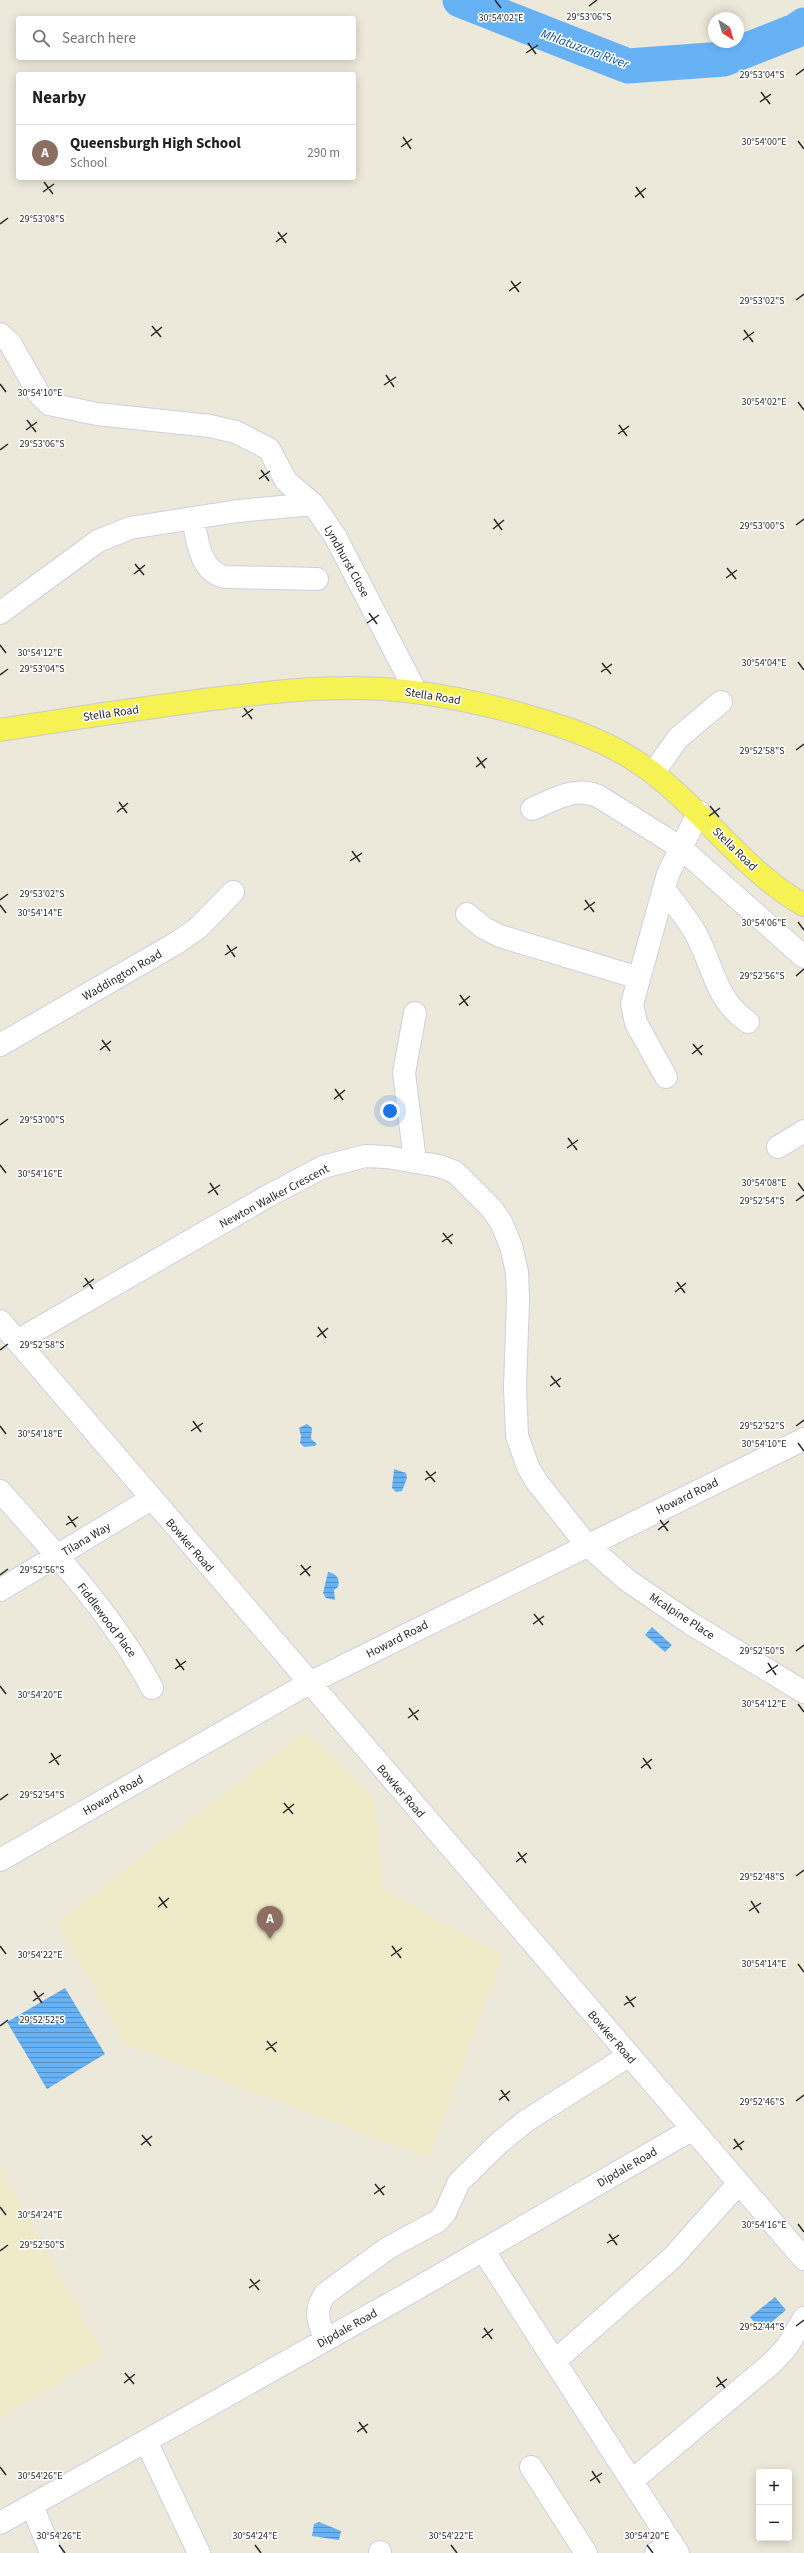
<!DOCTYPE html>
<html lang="en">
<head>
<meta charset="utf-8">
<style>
	body { margin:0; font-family:"Source Sans 3",sans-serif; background:#f2f2f2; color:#202124 }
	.controls { position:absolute; right:12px; bottom:12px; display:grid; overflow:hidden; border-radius:4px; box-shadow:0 2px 10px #0003 }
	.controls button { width:36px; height:36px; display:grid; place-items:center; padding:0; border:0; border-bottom:1px solid #e0e0e0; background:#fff; color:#202124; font:20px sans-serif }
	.compass { position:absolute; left:708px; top:12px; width:36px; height:36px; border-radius:50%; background:#fff; box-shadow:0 2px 10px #0003; rotate:143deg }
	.you { position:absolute; left:390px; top:1111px; width:14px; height:14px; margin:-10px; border:3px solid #fff; border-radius:50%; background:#1a73e8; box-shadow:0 0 0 6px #1a73e833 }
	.badge { display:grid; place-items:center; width:26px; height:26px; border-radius:50%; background:#3734ff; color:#fff; font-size:13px; font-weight:700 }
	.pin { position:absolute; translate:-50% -33px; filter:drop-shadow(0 1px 2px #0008) }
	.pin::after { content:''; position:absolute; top:21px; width:14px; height:12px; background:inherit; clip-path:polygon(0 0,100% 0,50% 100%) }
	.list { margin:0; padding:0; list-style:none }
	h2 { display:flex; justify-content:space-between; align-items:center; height:52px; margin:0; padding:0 16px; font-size:17px }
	h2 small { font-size:13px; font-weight:400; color:#757577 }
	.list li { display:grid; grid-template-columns:26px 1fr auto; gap:12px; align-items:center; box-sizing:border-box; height:56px; padding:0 16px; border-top:1px solid #e0e0e0 }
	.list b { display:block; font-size:15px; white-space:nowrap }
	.list p { margin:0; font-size:13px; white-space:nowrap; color:#757577 }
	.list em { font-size:13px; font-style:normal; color:#757577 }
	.icon { flex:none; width:22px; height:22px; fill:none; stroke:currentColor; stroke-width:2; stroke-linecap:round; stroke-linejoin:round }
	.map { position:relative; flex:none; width:804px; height:2553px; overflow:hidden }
	.search { position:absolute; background:#fff; box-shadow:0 2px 10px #0003; left:16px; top:16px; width:340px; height:44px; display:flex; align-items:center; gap:10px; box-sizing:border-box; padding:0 14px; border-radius:4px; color:#757577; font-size:15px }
	.panel { position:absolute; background:#fff; box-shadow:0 2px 10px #0003; left:16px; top:72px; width:340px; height:108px; border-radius:4px }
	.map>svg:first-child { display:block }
	.education { fill:#efeac8 }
	.water { fill:url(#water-rules) }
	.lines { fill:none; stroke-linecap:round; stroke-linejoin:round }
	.river { stroke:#67b2f4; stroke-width:35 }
	.minor-casing { stroke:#cfcfe3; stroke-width:24 }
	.major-casing { stroke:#ccc; stroke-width:24 }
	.minor { stroke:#fff; stroke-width:22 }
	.major { stroke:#f7f254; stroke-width:22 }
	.ticks { fill:none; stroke:#292929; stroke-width:1.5 }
	.labels { text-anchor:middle; stroke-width:3; stroke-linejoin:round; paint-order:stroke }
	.street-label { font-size:12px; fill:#292929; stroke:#fff }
	.water-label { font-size:13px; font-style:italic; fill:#074c9f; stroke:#fff }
	.ticks-label { font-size:10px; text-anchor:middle; fill:#292929; stroke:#fff; stroke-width:3; stroke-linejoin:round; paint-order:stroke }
</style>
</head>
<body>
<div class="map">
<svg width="804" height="2553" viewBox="0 0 804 2553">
	<defs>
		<pattern id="water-rules" width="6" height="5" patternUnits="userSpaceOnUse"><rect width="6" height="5" fill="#67b2f4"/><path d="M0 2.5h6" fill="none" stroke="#5591c6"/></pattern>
	</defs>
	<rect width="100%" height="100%" fill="#ece8da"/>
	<path class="education" d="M306,1731L374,1799L383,1889L503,1955L429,2158L125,2044L57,1922Z
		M0,2167L104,2355L0,2418Z"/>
	<path class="water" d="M307,1424L312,1428L311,1439L317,1444L315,1446L304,1447L300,1443L301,1436L299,1428Z
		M394,1469L406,1473L407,1478L402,1491L396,1492L392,1488Z
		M328,1572C337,1574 340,1578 338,1587L334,1590L335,1600L326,1598L323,1593Z
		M652,1627L672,1645L665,1652L645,1635Z
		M65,1988L105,2054L47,2089L7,2022Z
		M775,2297L786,2310L761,2331L750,2317Z
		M319,2522L341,2531L339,2540L312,2536L314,2524Z"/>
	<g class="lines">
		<path class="river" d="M460,0L628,66L724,59L795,31L804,25"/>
		<g class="minor-casing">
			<path id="minor" d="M0,334L10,343L39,394L49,404L97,414L210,426L236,432L269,449L286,481L313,504L335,536L416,692
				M193,518C197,540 200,573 226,577L317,579
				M0,613L98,541L130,528L238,511L313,504
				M654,772L678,738L721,702
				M532,809C553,800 575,786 598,796L681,848L804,957
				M664,889C675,904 687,918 696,934C714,968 715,999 748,1022
				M467,914L484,928L500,936L639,978
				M415,1013L404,1073L415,1161
				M0,1045L178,942L198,928L233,892
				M666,1077L636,1023L632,1004L668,874L699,812
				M778,1147L804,1131
				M0,1321L804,2259
				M17,1341L268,1196L323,1167L365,1156L387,1157L439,1166L455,1172L491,1208L501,1222L511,1246L517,1272L518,1301L515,1387L517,1436L528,1467L537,1482L586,1544L627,1580L690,1623L804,1692
				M0,1491C52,1550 115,1617 152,1688
				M0,1590L151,1499
				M0,1860L309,1683L804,1439
				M483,2250L678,2553
				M325,2340C319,2321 313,2312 325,2294L388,2248L438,2221L445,2213L459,2182L500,2142L526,2121L628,2056
				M555,2361L672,2258L738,2184
				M146,2441L199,2553
				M531,2467L586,2553
				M633,2480L772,2363L787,2347L804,2318
				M32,2505L51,2553
				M0,2523L409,2293L691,2130
				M380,2552V2553
				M656,2553L672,2543"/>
		</g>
		<g class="major-casing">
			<path id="major" d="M0,730C68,719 136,709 204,700C264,693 323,685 383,689C429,692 477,702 521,714C559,725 597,737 631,758C696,798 737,867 804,905"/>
		</g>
		<use href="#minor" class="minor"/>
		<use href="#major" class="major"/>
	</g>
	<path class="ticks" d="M495,0L501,8M589,6L597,0M528,43L536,54M526,53L538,45M796,75L804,69M761,92L770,104M760,102L771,94M403,137L411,149M798,141L804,149M401,147L412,139M44,182L53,194M636,187L644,198M43,192L54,184M635,197L646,188M0,224L8,218M278,232L286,243M276,242L287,233M511,281L519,292M509,291L521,282M796,300L804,294M152,326L161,337M744,330L753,342M151,336L162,327M743,340L754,332M386,375L394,387M0,384L6,392M384,385L396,377M798,402L804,410M27,420L36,432M619,425L627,436M26,430L37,422M618,434L629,426M0,450L8,444M261,470L269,481M259,479L270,471M494,519L502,530M796,525L804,519M493,529L504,520M135,564L144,575M727,568L736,579M134,574L145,565M726,578L737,570M369,613L377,624M367,623L379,615M0,645L6,653M798,662L804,670M602,663L611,674M601,672L612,664M0,675L8,669M244,708L252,719M242,717L253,709M796,750L804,744M477,757L485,768M476,767L487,758M119,802L127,813M710,806L719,817M117,812L128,803M709,816L720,808M352,851L360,862M350,861L362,853M0,900L8,894M585,900L594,912M0,905L6,913M584,910L595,902M798,922L804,930M227,945L235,957M225,955L237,947M796,976L804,969M460,995L468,1006M459,1005L470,996M102,1040L110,1051M693,1044L702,1055M100,1050L111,1041M692,1054L703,1045M335,1089L343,1100M334,1099L345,1090M0,1125L8,1119M568,1138L577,1150M567,1148L578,1140M0,1165L6,1173M210,1183L218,1195M798,1183L804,1191M208,1193L220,1185M796,1201L804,1195M443,1233L452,1244M442,1242L453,1234M85,1278L93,1289M677,1282L685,1293M83,1287L94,1279M675,1292L686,1283M318,1327L326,1338M317,1337L328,1328M0,1350L8,1344M551,1376L560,1387M550,1386L561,1378M193,1421L201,1432M0,1426L6,1434M796,1426L804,1420M191,1431L203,1423M798,1443L804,1451M426,1471L435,1482M425,1480L436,1472M68,1516L76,1527M660,1520L668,1531M66,1525L78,1517M658,1530L669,1521M301,1565L310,1576M0,1575L8,1569M300,1575L311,1566M534,1614L543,1625M533,1624L544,1616M796,1651L804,1645M176,1659L184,1670M768,1663L776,1675M175,1669L186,1661M766,1673L778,1665M0,1686L6,1694M798,1704L804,1712M409,1708L418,1720M408,1718L419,1710M51,1753L59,1765M643,1758L651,1769M49,1763L61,1755M641,1768L652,1759M0,1800L8,1794M284,1803L293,1814M283,1813L294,1804M518,1852L526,1863M516,1862L527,1853M796,1876L804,1870M159,1897L167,1908M751,1901L759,1913M158,1907L169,1898M749,1911L761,1903M0,1946L6,1954M392,1946L401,1958M391,1956L402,1948M798,1964L804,1972M34,1991L42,2003M626,1996L634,2007M33,2001L44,1993M624,2005L636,1997M0,2026L8,2020M267,2041L276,2052M266,2050L277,2042M501,2090L509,2101M499,2100L510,2091M796,2101L804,2095M142,2135L151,2146M734,2139L742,2150M141,2145L152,2136M733,2149L744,2141M375,2184L384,2195M374,2194L385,2186M0,2207L6,2215M798,2224L804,2232M609,2234L617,2245M607,2243L619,2235M0,2251L8,2245M250,2279L259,2290M249,2288L260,2280M796,2326L804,2320M484,2328L492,2339M482,2338L493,2329M125,2373L134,2384M717,2377L725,2388M124,2383L135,2374M716,2387L727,2379M359,2422L367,2433M357,2432L368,2424M0,2467L6,2475M592,2471L600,2483M590,2481L602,2473M59,2545L65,2553M255,2545L261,2553M451,2545L457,2553M647,2545L653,2553"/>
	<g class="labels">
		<g class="street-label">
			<text transform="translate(347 561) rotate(61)" y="4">Lyndhurst Close</text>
			<text transform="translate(433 696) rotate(9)" y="4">Stella Road</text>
			<text transform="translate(111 713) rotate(-8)" y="4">Stella Road</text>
			<text transform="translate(735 849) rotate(44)" y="4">Stella Road</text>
			<text transform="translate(122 975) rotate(-30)" y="4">Waddington Road</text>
			<text transform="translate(274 1196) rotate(-28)" y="4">Newton Walker Crescent</text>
			<text transform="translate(687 1496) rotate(-26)" y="4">Howard Road</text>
			<text transform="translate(86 1539) rotate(-31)" y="4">Tilana Way</text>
			<text transform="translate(190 1545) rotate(49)" y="4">Bowker Road</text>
			<text transform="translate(682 1616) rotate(33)" y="4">Mcalpine Place</text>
			<text transform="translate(107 1620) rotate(53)" y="4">Fiddlewood Place</text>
			<text transform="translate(397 1639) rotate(-27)" y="4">Howard Road</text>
			<text transform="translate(401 1791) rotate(49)" y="4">Bowker Road</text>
			<text transform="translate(113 1795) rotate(-30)" y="4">Howard Road</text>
			<text transform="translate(612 2037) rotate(49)" y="4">Bowker Road</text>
			<text transform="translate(627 2167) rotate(-30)" y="4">Dipdale Road</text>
			<text transform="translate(347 2328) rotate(-29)" y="4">Dipdale Road</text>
		</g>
		<g class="water-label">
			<text transform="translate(585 48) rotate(20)" y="5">Mhlatuzana River</text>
		</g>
	</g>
	<g class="ticks-label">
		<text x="589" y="20">29°53'06"S</text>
		<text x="501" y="21">30°54'02"E</text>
		<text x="762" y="78">29°53'04"S</text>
		<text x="764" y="145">30°54'00"E</text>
		<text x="42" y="222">29°53'08"S</text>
		<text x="762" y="304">29°53'02"S</text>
		<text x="40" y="396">30°54'10"E</text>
		<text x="764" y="405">30°54'02"E</text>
		<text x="42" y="447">29°53'06"S</text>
		<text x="762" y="529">29°53'00"S</text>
		<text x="40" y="656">30°54'12"E</text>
		<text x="764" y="666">30°54'04"E</text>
		<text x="42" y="672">29°53'04"S</text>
		<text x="762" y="754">29°52'58"S</text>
		<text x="42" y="897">29°53'02"S</text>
		<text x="40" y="916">30°54'14"E</text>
		<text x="764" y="926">30°54'06"E</text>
		<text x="762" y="979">29°52'56"S</text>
		<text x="42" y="1123">29°53'00"S</text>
		<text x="40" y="1177">30°54'16"E</text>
		<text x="764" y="1186">30°54'08"E</text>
		<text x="762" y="1204">29°52'54"S</text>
		<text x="42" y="1348">29°52'58"S</text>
		<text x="762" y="1429">29°52'52"S</text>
		<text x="40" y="1437">30°54'18"E</text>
		<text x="764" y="1447">30°54'10"E</text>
		<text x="42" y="1573">29°52'56"S</text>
		<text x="762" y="1654">29°52'50"S</text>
		<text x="40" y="1698">30°54'20"E</text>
		<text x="764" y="1707">30°54'12"E</text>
		<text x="42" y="1798">29°52'54"S</text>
		<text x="762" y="1880">29°52'48"S</text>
		<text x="40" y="1958">30°54'22"E</text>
		<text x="764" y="1967">30°54'14"E</text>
		<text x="42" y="2023">29°52'52"S</text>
		<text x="762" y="2105">29°52'46"S</text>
		<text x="40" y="2218">30°54'24"E</text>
		<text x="764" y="2228">30°54'16"E</text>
		<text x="42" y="2248">29°52'50"S</text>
		<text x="762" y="2330">29°52'44"S</text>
		<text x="40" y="2479">30°54'26"E</text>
		<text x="59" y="2539">30°54'26"E</text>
		<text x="255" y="2539">30°54'24"E</text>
		<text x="451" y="2539">30°54'22"E</text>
		<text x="647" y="2539">30°54'20"E</text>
	</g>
</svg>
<div class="controls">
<button>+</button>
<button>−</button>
</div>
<svg class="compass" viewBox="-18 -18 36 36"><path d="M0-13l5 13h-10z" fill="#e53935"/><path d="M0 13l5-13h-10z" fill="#757577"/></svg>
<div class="you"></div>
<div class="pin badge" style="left:270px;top:1939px;background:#8d6e63">A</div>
<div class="search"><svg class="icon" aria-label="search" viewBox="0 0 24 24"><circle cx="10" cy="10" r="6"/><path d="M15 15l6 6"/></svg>Search here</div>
<section class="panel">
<h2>Nearby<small></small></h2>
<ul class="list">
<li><span class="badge" style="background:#8d6e63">A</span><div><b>Queensburgh High School</b><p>School</p></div><em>290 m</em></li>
</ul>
</section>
</div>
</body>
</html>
